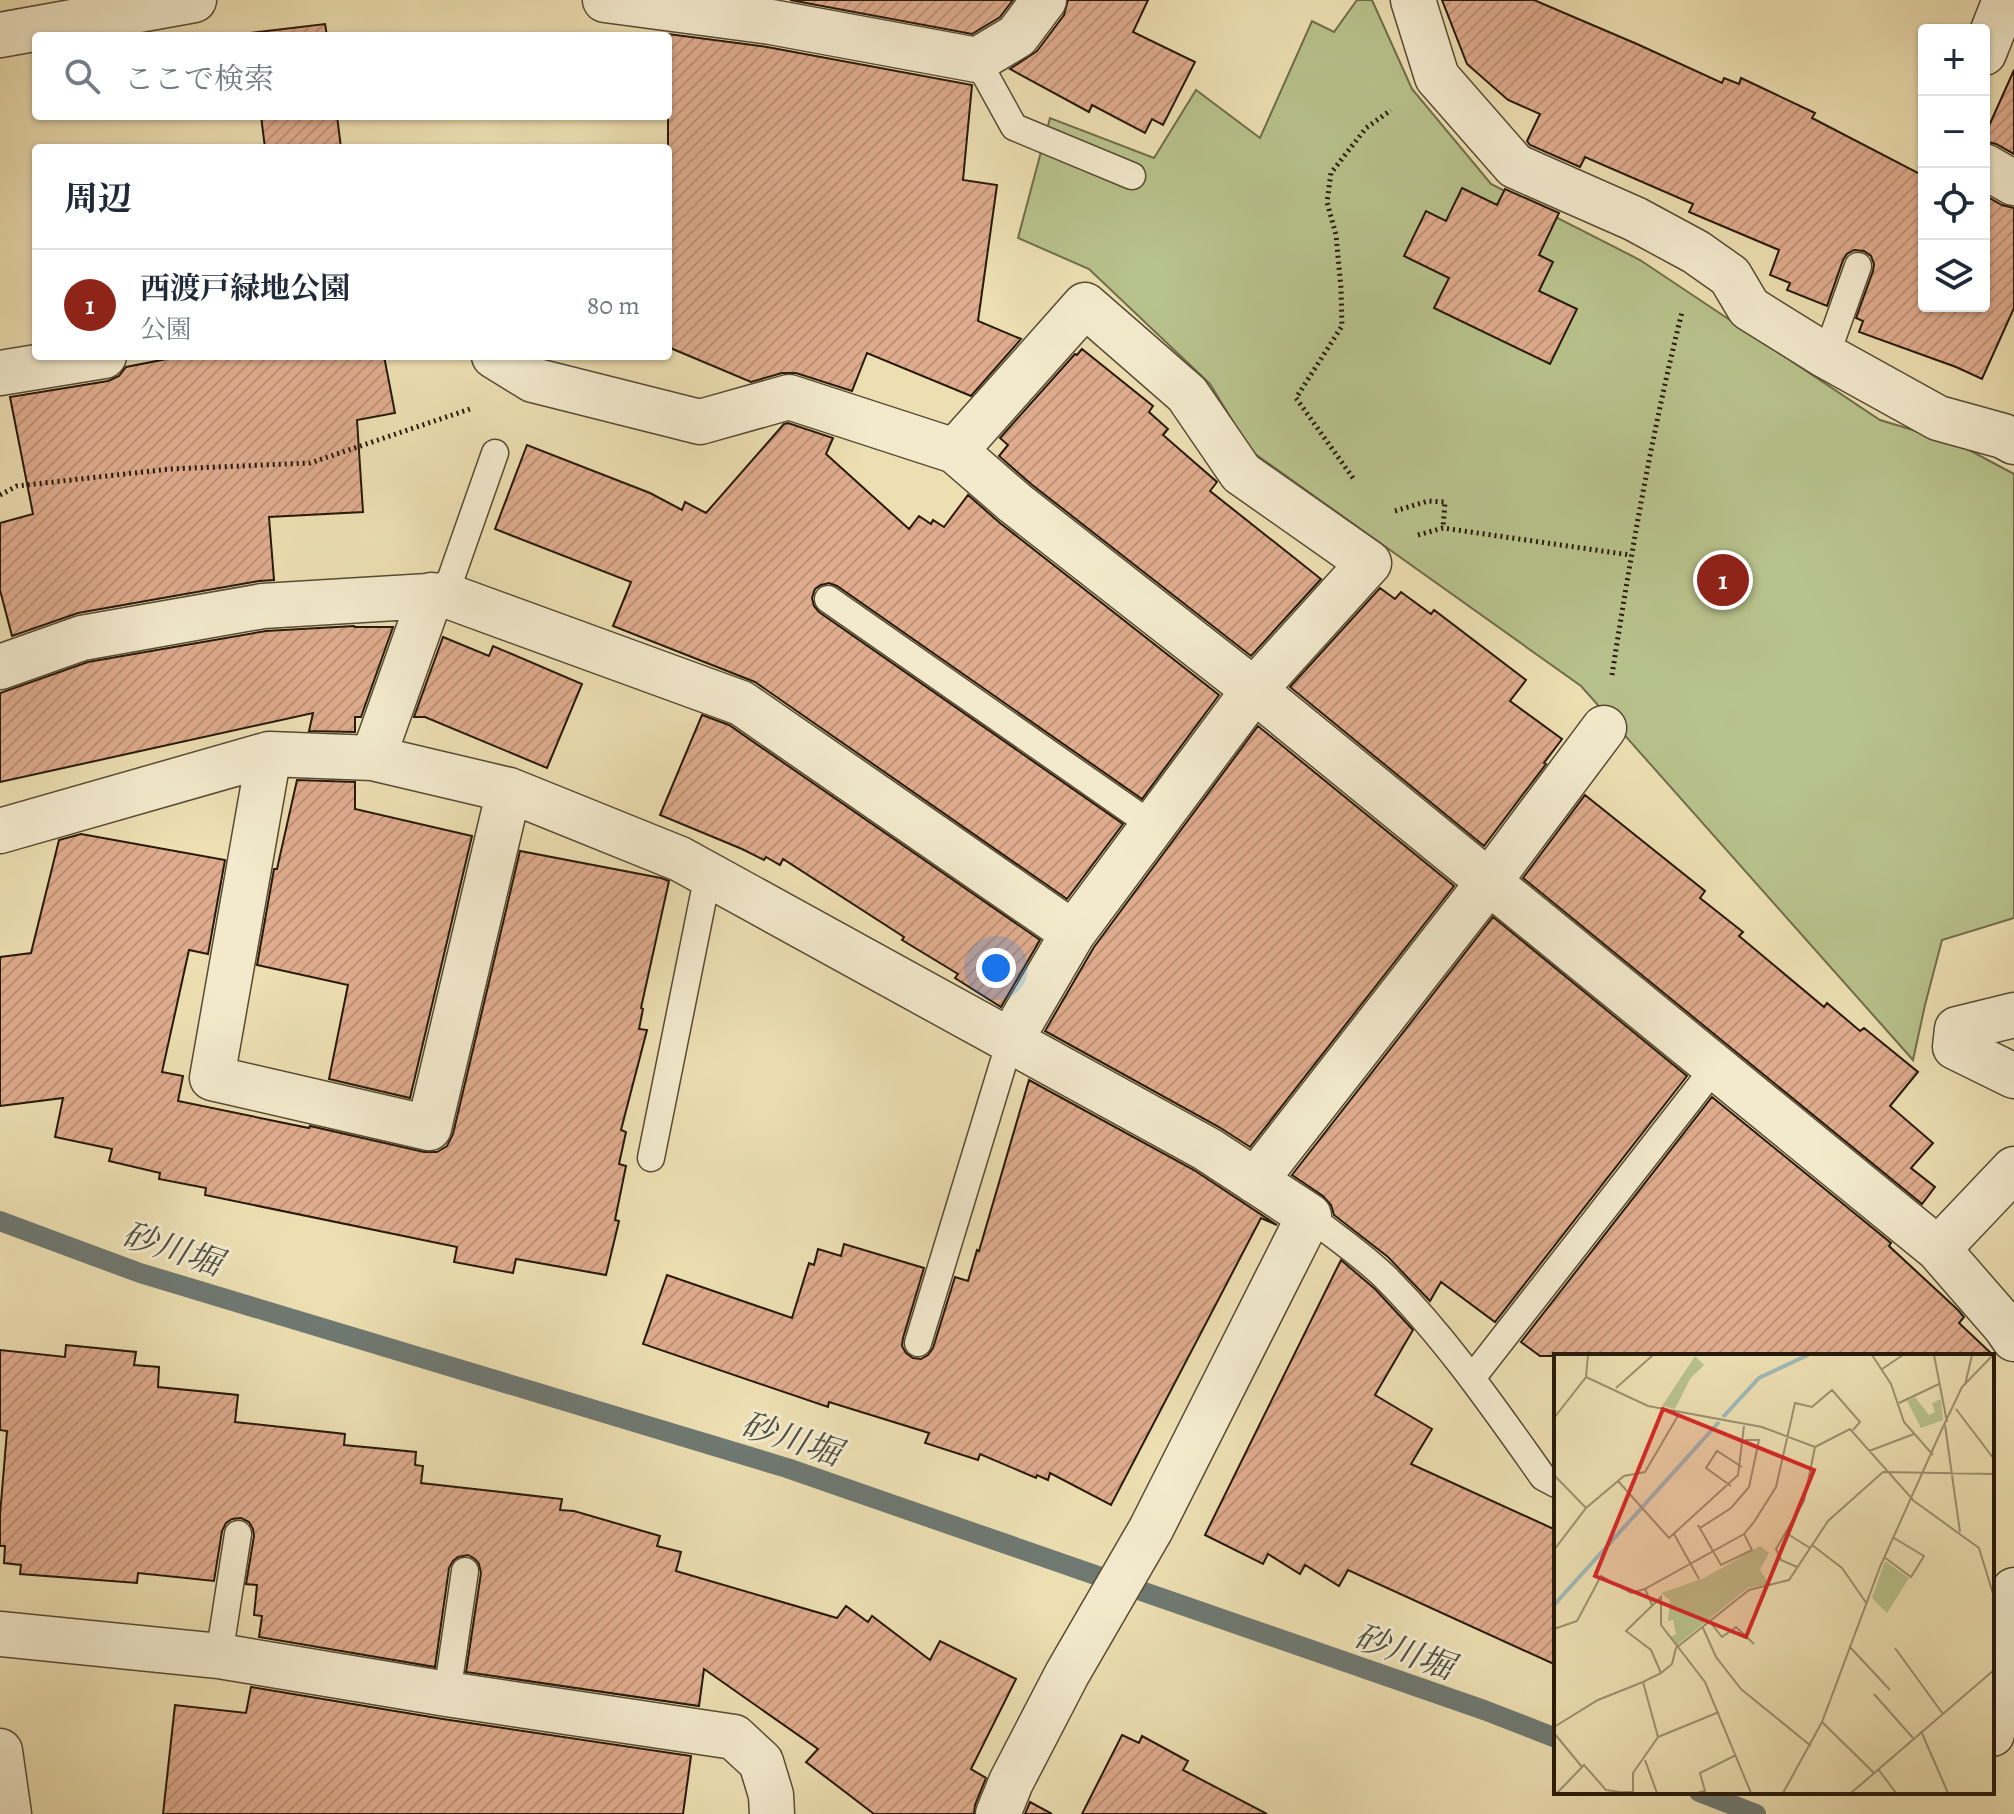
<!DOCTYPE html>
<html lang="ja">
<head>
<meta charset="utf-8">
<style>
	body { margin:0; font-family:Alegreya,"Noto Serif JP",serif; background:#f6f6f7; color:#1f2937 }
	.controls { position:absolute; right:24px; top:24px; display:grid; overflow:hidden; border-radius:8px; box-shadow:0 2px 6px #0004 }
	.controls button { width:72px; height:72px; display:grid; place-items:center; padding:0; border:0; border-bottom:2px solid #e0e1e3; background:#fff; color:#1f2937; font:40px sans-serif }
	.you { position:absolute; left:996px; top:968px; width:28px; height:28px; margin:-20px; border:6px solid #fff; border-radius:50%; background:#1a73e8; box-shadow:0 0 0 12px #1a73e833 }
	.badge { display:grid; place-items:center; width:52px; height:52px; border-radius:50%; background:#8f2418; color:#fff; font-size:26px; font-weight:700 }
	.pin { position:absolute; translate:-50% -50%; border:4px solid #fff; box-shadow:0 2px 8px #0006 }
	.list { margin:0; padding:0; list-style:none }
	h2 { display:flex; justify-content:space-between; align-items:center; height:104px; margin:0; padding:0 32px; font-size:34px }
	h2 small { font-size:26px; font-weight:400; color:#747a83 }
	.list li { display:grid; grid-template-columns:52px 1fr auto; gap:24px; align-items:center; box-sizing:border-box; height:112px; padding:0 32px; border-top:2px solid #e0e1e3 }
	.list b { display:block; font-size:30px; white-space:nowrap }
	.list p { margin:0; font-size:26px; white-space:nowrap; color:#747a83 }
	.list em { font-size:26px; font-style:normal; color:#747a83 }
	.icon { flex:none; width:44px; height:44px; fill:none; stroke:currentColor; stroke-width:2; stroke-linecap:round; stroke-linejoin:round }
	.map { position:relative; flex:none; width:2014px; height:1814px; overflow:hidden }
	.search { position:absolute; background:#fff; box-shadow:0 2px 6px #0004; left:32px; top:32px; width:640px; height:88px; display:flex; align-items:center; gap:20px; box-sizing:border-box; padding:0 28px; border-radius:8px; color:#747a83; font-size:30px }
	.panel { position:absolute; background:#fff; box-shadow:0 2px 6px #0004; left:32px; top:144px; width:640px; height:216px; border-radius:8px }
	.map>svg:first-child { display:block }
	.green { fill:#b8c28c; stroke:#6f6e4b; stroke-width:2 }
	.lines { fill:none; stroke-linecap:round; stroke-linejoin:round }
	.stream { stroke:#6f7972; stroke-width:20 }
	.building { fill:url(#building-hatch); stroke:#26190a; stroke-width:2 }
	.service-casing { stroke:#584a34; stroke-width:29 }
	.minor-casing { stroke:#584a34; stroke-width:47 }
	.path { stroke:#26190a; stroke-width:5; stroke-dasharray:2 4; stroke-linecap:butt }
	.service { stroke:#f3eacd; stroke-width:26 }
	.minor { stroke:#f3eacd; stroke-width:44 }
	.labels { text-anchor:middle; stroke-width:6; stroke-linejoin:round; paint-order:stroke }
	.water-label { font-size:34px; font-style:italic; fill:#505147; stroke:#f3eacd }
	.inset-river { fill:none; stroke:#9fb9b8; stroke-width:4 }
	.inset-road { fill:none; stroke:#9d906f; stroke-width:2 }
	.view { fill:#d62828; fill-opacity:0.15; stroke:#d62828; stroke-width:4 }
	.inset-edge { fill:none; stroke:#26190a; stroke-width:4 }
</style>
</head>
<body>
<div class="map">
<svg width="2014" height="1814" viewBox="0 0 2014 1814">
	<defs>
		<pattern id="building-hatch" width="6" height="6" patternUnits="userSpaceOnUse" patternTransform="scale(2)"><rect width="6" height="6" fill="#dfac8e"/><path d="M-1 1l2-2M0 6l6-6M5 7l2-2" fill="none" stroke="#bf9379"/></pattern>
	</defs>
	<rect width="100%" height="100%" fill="#eddfb2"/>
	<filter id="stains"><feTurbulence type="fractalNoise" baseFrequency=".0025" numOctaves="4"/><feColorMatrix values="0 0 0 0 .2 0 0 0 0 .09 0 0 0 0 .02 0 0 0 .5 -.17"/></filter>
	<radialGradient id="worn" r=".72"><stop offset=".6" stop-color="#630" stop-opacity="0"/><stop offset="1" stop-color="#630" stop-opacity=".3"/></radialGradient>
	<path class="green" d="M1357,0H1372L1412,89L1491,184L1640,260L1880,420L1956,443L2014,474V918L1942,940L1925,1005L1913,1060L1581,686L1251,451L1210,384L1089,269L1018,238L1050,118L1154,158L1196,90L1260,138L1312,21L1334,32Z"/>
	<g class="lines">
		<path class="stream" d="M0,1221L140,1273L787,1468L1484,1710L1556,1738
			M1699,1792L1756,1814"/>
	</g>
	<path class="building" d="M790,0H1013L1000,17L972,34Z
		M1068,0H1148L1133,32L1195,62L1163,125L1152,119L1145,133L1092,105L1089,112L1010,69L1037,51L1064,15Z
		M1442,0H1534L1637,44L1722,83L1724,78L1739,84L1741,78L1815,113L1812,118L1924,176V306H1984V195L2002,205L2014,208V308L1982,379L1956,367L1859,332L1863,321L1856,318L1873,271L1874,264L1871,256L1864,251L1854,250L1847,254L1843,260L1827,306L1787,290L1790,283L1770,275L1779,250L1689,212L1693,204L1585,157L1580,167L1530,145L1527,141L1540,114L1508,100L1467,64Z
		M325,24L327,36H251L250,33Z
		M668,34L767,47L972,85L963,180L997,185L978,321L1021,339L971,396L867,353L852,391L796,373H782L751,382L668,347Z
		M2014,70V154L1996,144L1984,141V137Z
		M261,116H337L341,148H265Z
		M1462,188L1497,205L1505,189L1559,213L1539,255L1553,262L1539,291L1577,309L1550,364L1434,308L1449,278L1404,256L1426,211L1446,221Z
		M1082,349L1153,406L1149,412L1168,429L1163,435L1217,482L1210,491L1321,579L1251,656L1031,484L999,456L1008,445L1000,438L1075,354L1077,355Z
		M182,356H384L395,413L357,420L363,512L269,517L274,580L259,581L78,613L12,636L0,590V523L33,514L10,397L108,381L119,376L126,367Z
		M788,423L833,438L826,454L909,529L919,516L931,524L933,520L944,527L968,495L1000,523L1219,695L1142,799L837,586L829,583L821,585L815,589L812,598L814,606L819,612L1123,824L1067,899L755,682L613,626L631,582L495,529L527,445L650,493L682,510L685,502L706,513L784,424Z
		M1380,588L1395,599L1401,592L1431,614L1434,610L1526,680L1510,701L1562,739L1544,763L1546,764L1484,846L1290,687Z
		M354,626L355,627H393L361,717H355V732L309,731L313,713L0,782V693L88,662L266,631Z
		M443,637L489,656L493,646L582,684L547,768L425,717H414Z
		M702,715L729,725L1040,940L1001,1007L955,978L958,974L902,940L904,937L783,859L780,865L766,857L764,860L742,849L660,815Z
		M1258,726L1454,886L1250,1147L1219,1127L1045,1031L1094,947Z
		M297,780L355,782V809L472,836L410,1098L329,1079L348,985L257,965L274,869H277Z
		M1585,795L1705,891L1700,898L1743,932L1739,936L1824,1007L1827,1003L1860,1031L1864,1028L1918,1072L1890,1106L1933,1143L1911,1168L1935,1187L1922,1204L1523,878Z
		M81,834L225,860L208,954L189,950L162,1072L183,1076L178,1101L309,1128L310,1126L424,1152H437L447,1146L453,1134L520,851L661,878L669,881L641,1008L643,1009L639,1029L647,1030L621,1130L626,1132L619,1164L626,1166L615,1220L619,1221L606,1275L516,1259L513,1273L454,1262L457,1247L205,1195L206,1188L159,1179L160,1173L109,1161L112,1149L55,1137L63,1098L0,1106V957L31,953L59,840Z
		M1493,917L1687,1076L1495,1322L1441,1282L1430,1301L1388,1257L1334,1215L1331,1205L1323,1196L1292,1175Z
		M1029,1080L1194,1170L1277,1225L1261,1218L1111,1505L1050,1473L1048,1480L1037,1475L1036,1478L980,1454L978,1460L925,1443L929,1433L829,1402L828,1407L643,1344L667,1275L792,1318L809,1263L814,1265L818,1249L841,1256L844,1244L924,1268L903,1338L902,1346L906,1353L913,1358L921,1359L928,1355L933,1348L955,1277L968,1281L977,1250L979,1251Z
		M1712,1097L1891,1243L1889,1246L1958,1310L1964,1317L1959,1323L1994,1356H1540L1521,1342Z
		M1341,1260L1375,1289L1413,1330L1375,1395L1432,1429L1411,1464L1556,1530V1665L1348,1570L1339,1586L1305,1565L1300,1574L1268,1554L1263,1564L1205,1535Z
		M66,1345L136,1352L134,1365L159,1367L158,1387L238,1395L235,1422L345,1434L344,1445L416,1452L415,1465L423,1466L421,1483L562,1499L560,1510L574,1511L660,1536L657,1546L681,1552L676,1571L837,1618L846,1606L868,1622L872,1616L930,1660L940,1641L1016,1679L971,1769L986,1778L975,1805L974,1814H874L806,1762L818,1749L704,1669L699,1706L466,1672L481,1573L479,1564L475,1559L468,1555L458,1557L453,1561L449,1568L435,1667L259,1637L262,1616L254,1615L257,1585L246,1584L254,1536L253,1529L249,1522L241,1518L232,1519L226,1523L222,1531L214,1581L138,1573L137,1583L20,1574L21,1565L4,1563L5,1546H0V1515L7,1431L0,1430V1350L65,1357Z
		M251,1687L443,1719L691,1756L683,1814H163L175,1705L246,1713Z
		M1122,1735L1139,1743L1142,1736L1188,1761L1183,1770L1267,1814H1082Z
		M1030,1802L1052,1814H1025Z"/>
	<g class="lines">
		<g class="service-casing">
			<path id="service" d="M977,60L1014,127L1132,176
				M1826,356L1858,266
				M445,595L495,453
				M828,599L1153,826
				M651,1158L708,874
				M1309,1216C1334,1236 1363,1255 1386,1278C1446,1338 1494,1408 1543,1477L1556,1484
				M918,1343L1010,1041
				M1472,1378L1715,1067
				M219,1656L238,1534
				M447,1694L465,1571"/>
		</g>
		<g class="minor-casing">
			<path id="minor" d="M605,0L771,22L977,60L1017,36L1044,0
				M1413,0L1437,77L1515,166L1635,219L1696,252L1730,276L1749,308L1826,356L1938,418L2003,436L2014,442
				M0,35L194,0
				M1984,53L2005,0
				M1984,166L2014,183
				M494,356L533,380L700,422L789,397L955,451L1015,503L1254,690L1938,1249L2014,1169
				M0,373L104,356
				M955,451L1085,305L1187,394L1241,473L1369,563L1254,690L1073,933L1010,1041
				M0,667L82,638L263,606L445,595L741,703L1073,933
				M269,754L212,1078L429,1128L509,790
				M373,758L431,595
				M0,831L269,754L373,758L509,790L680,859L1207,1149L1309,1216L1151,1529L1067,1674L1011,1782L998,1814
				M2014,1015L1957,1029L1955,1047L2014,1076
				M1255,1181L1488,883L1604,728
				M1938,1249L2005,1326L2014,1339
				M0,1634L219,1656L447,1694L734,1737L761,1762L771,1795L772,1814
				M1992,1734L2014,1590
				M0,1751L9,1814"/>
		</g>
		<path class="path" d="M1353,478L1296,398L1342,326L1341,288L1336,235L1327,202L1331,173L1366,128L1391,110
			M0,495L17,486L170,469L310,463L470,409
			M1395,511L1428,501L1445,502L1443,528
			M1418,535L1443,528L1630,555
			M1612,675C1631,553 1652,432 1682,312"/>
		<use href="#service" class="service"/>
		<use href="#minor" class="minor"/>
	</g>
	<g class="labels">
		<g class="water-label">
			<text transform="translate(172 1248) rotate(18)" y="12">砂川堀</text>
			<text transform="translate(791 1438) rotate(18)" y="12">砂川堀</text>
			<text transform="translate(1404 1651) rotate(19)" y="12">砂川堀</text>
		</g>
	</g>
	<g transform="translate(1554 1354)">
		<rect width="440" height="440" fill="#eddfb2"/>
		<path d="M361,43L375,61L381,58L378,49L387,45L389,66L367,74L353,47Z" fill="#b8c28c"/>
		<path d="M141,2L150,11L136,25L121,55L108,52ZM206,192L215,199L206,216L215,230L194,234L123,291L116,283L122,280L119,266L114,267L116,246L107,239L150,224ZM331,207L355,224L333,259L318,244Z" fill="#b8c28c"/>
		<path class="inset-river" d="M169,63L205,24L254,1M0,251L165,68"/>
		<path class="inset-road" d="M318,1L337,30L350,68L379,101M380,1L393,68M328,15L349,1M32,23L94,52L208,73L261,93M411,31L418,1M62,34L99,1M345,49L385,30M402,55L440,105M0,64L32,23L34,1M391,71L406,178M315,97L360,80M0,121L32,154M64,127L115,184L184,121L190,72M177,132L152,114L163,97L188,113M144,171L167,211L198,196L190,180M146,174L177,154L195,133L205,86H191M232,179L256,194M120,180L145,225M258,191L288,214L313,250M0,196L32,154L70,122L91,118L125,60M330,203L357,223L370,202L340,184M243,213L227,206L222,195L250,147L261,93L296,75L360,147L425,194L440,243M98,251L91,235L190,180L200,168L222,133L241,49L258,53L278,36L306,68L299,76M156,268L168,283L182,273L200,290M149,274L162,303L187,335L257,392M0,275L23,267L47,222L77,239L91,235M295,292L336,336M341,294L389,360M107,319L118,310L122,294L195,236L235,226L274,167L329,118L440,120M320,340L359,384M268,368L320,419M0,373L44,346L89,328M367,377L394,439M0,379L28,413M104,383L165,358M91,406L103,439M324,415L342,439M65,438H79V419L104,383L89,328L107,319L97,296L72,277L107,243V271L151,328L197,439M3,439L30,411L52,436L66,438M143,439L151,437L146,419L182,401M229,439L268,368L326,213L388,75L408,33L439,1M297,439L440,316"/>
		<path class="view" d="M109,55L260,116L192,283L41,222Z"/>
		<rect width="440" height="440" class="inset-edge"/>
	</g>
	<rect width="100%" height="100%" filter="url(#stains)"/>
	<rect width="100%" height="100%" fill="url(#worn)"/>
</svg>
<div class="controls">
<button>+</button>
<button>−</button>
<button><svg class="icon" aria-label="locate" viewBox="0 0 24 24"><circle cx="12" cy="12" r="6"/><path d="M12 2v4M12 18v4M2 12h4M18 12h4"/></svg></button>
<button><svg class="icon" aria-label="layers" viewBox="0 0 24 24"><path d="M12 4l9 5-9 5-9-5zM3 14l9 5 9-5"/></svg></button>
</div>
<div class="you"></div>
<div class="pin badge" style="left:1723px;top:580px">1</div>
<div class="search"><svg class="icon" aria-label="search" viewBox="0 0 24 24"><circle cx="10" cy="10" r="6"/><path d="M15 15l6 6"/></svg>ここで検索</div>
<section class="panel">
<h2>周辺<small></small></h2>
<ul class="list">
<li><span class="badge">1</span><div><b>西渡戸緑地公園</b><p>公園</p></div><em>80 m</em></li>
</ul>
</section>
</div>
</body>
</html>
